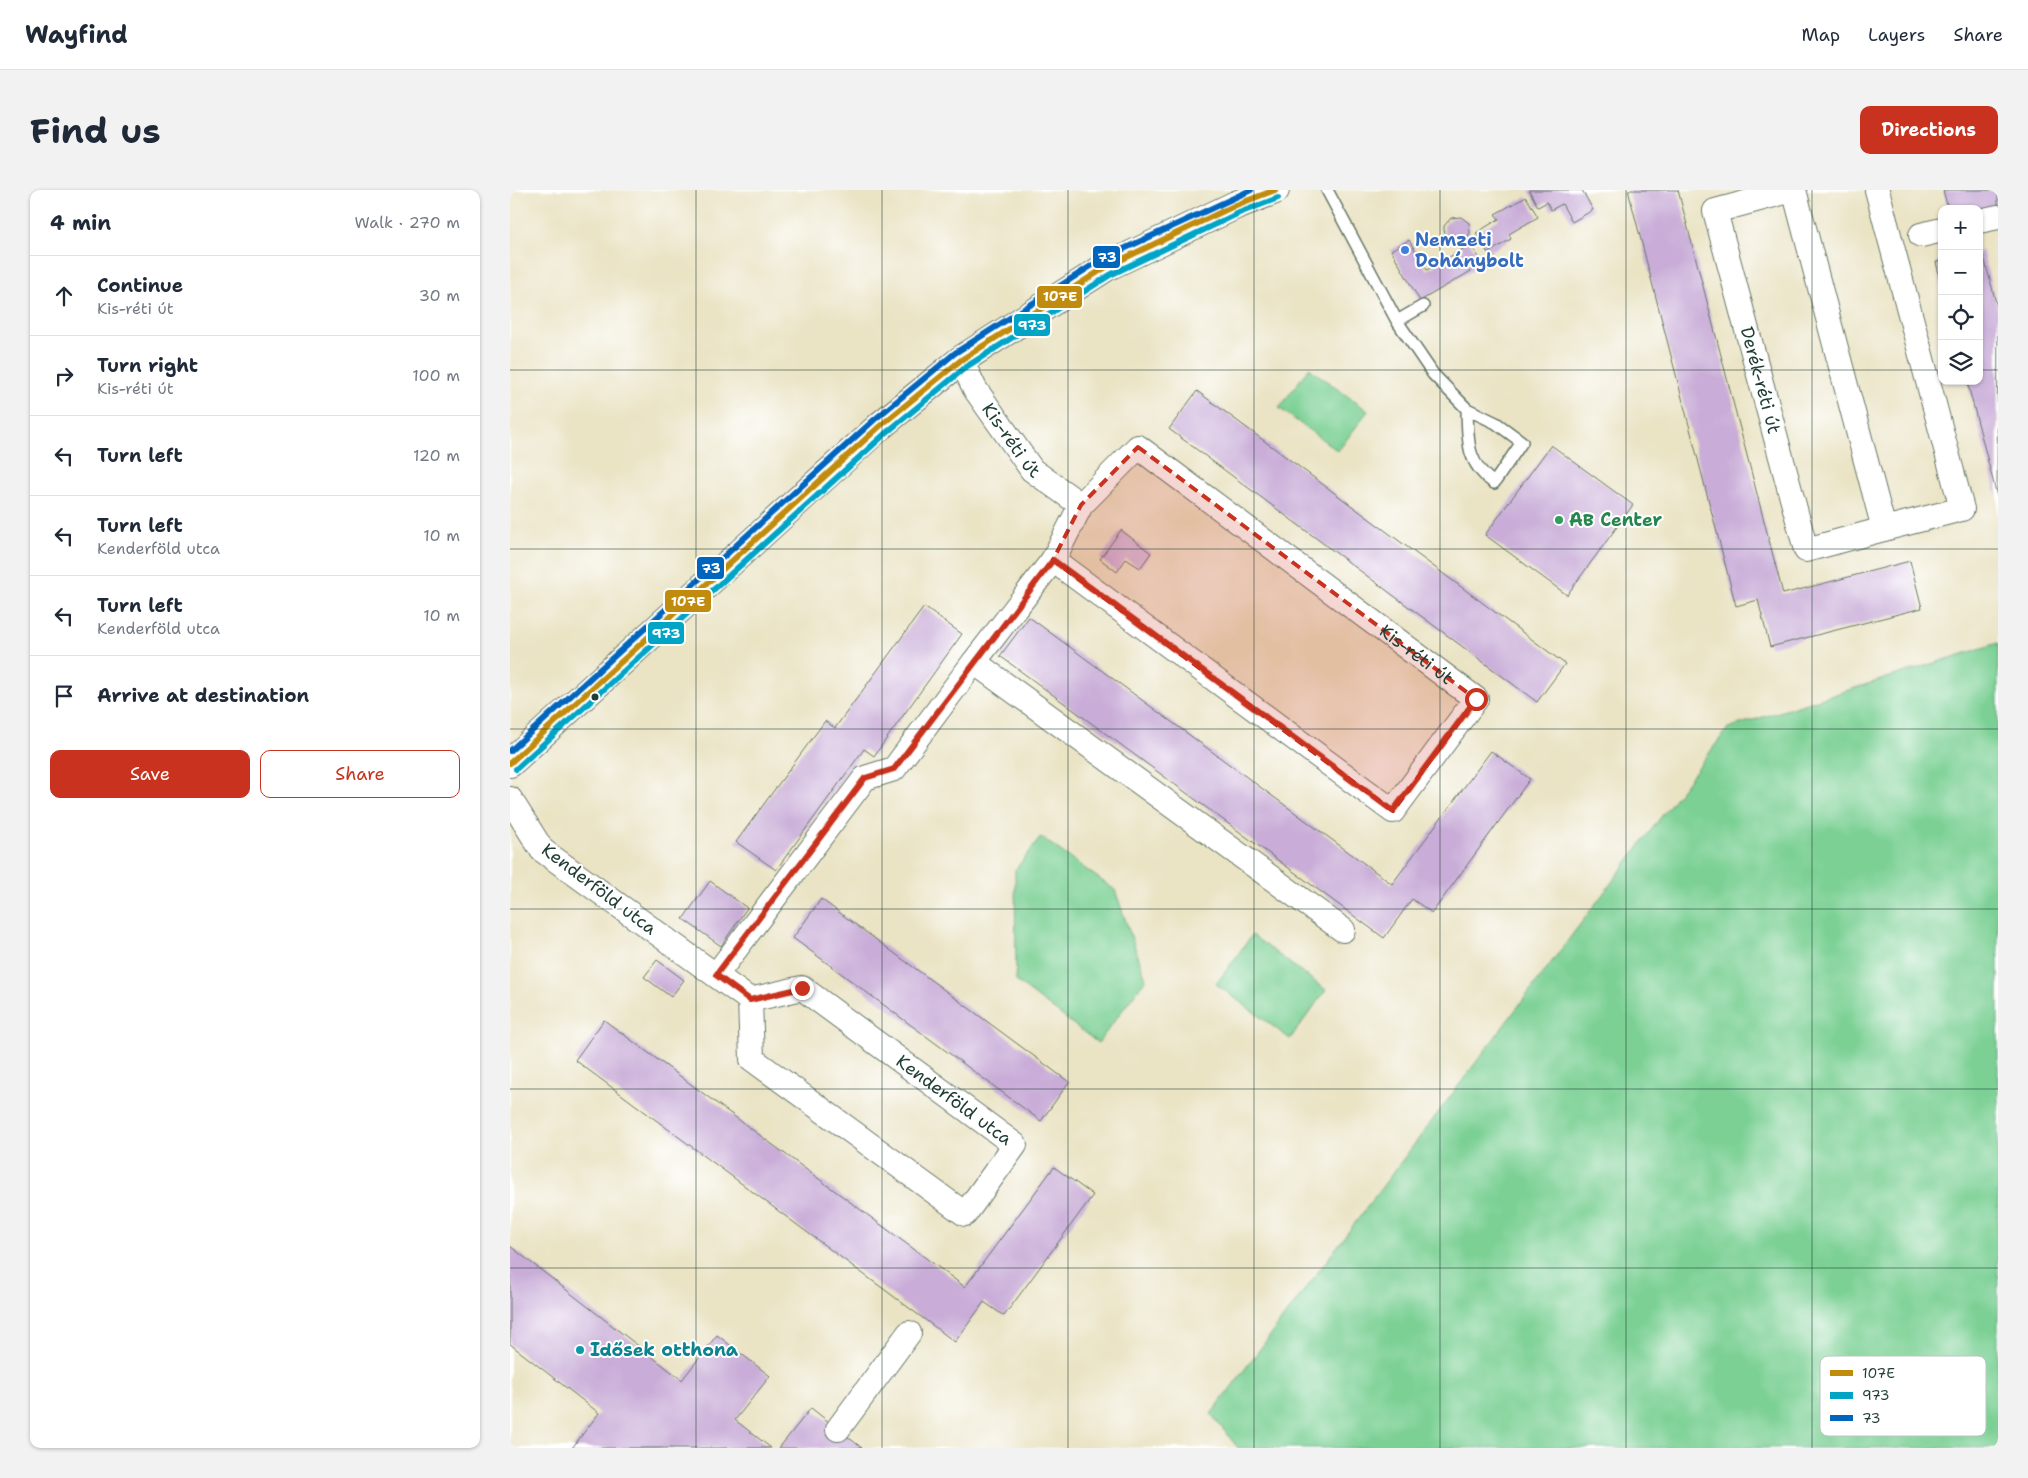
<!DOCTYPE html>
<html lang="en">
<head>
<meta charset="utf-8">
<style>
	body { margin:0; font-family:"Shantell Sans",sans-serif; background:#f2f2f3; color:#1f2937 }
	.controls { position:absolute; right:15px; top:15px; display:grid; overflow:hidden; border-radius:10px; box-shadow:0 1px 4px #0004 }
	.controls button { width:45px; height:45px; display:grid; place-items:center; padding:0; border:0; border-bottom:1px solid #e0e1e3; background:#fff; color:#1f2937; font:25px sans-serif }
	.stop { position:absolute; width:15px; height:15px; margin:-11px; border:4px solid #c8321e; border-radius:50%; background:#fff }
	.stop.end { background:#c8321e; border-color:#fff; box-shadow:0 1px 5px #0008 }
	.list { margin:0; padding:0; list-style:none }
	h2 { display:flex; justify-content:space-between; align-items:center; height:65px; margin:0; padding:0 20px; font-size:21px }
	h2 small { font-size:16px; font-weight:400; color:#747a83 }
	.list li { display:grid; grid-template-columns:32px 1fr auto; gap:15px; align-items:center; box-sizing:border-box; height:80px; padding:0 20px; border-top:1px solid #e0e1e3 }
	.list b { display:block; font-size:19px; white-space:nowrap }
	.list p { margin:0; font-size:16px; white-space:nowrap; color:#747a83 }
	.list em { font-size:16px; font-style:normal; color:#747a83 }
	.actions { display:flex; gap:10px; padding:15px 20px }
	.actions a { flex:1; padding:11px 0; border:1px solid #c8321e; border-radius:10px; text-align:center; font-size:18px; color:#c8321e }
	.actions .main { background:#c8321e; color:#fff }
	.icon { flex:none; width:28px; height:28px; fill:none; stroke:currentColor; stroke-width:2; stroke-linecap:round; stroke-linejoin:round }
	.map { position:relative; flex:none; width:1488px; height:1258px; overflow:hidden; border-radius:10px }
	header { display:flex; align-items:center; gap:30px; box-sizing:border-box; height:70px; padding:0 25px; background:#fff; border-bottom:1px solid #e0e1e3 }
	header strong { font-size:24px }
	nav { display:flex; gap:28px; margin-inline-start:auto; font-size:18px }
	.intro { display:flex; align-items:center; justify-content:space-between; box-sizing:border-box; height:120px; padding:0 30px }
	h1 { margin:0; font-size:35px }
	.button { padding:12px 22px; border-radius:10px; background:#c8321e; color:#fff; font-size:18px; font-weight:700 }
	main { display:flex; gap:30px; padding:0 30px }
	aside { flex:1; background:#fff; border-radius:10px; box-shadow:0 1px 4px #0004 }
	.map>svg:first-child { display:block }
	.green { fill:#7bd094; stroke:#4d8664 }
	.building { fill:#c9add8 }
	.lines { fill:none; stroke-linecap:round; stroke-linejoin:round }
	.lane-casing { stroke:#676; stroke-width:14 }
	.street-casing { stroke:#676; stroke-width:26 }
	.secondary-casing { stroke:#676; stroke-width:30 }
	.lane { stroke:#fff; stroke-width:11 }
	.street { stroke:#fff; stroke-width:24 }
	.secondary { stroke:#fff; stroke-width:28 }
	.bus-1-casing { stroke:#fff; stroke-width:10 }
	.bus-2-casing { stroke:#fff; stroke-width:10 }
	.bus-3-casing { stroke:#fff; stroke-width:10 }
	.bus-1 { stroke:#c18c0d; stroke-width:6 }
	.bus-2 { stroke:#02a4c6; stroke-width:6 }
	.bus-3 { stroke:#0065bd; stroke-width:6 }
	.route { stroke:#c8321e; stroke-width:6 }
	.marked { fill:#c8321e; fill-opacity:0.2; stroke:#c8321e; stroke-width:4; stroke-dasharray:10 6; stroke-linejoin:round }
	.grid { fill:none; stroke:#1f3d34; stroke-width:1; stroke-opacity:0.55 }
	.shop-dot { fill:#3f7fe0; stroke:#fff; stroke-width:2 }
	.leisure-dot { fill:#2e9e5b; stroke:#fff; stroke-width:2 }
	.bus-dot { fill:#1f3d34; stroke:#fff; stroke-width:2 }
	.culture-dot { fill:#0f9aa8; stroke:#fff; stroke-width:2 }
	.labels { text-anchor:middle; stroke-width:4; stroke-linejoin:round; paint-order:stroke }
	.shop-label { font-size:18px; font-weight:bold; fill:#366cbe; stroke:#fff; text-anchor:start }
	.street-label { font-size:18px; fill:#1f3d34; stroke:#fff }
	.leisure-label { font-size:18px; font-weight:bold; fill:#27864d; stroke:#fff; text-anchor:start }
	.culture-label { font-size:18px; font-weight:bold; fill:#0d838f; stroke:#fff; text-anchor:start }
	.key { fill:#fff; stroke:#bcc5c2; stroke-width:1 }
	.key-label { font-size:14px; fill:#1f3d34 }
	.line-badge { stroke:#fff; stroke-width:2 }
	.badge-label { font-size:14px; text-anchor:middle; font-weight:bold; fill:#fff }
</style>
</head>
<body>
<header>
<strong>Wayfind</strong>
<nav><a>Map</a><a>Layers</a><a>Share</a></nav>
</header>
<div class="intro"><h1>Find us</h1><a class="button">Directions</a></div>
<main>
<aside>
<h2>4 min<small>Walk · 270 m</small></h2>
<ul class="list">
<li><svg class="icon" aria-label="ahead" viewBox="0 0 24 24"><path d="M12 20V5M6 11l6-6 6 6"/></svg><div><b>Continue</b><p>Kis-réti út</p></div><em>30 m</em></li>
<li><svg class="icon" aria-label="right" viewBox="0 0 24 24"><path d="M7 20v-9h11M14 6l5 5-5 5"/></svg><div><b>Turn right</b><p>Kis-réti út</p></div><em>100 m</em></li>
<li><svg class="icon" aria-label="left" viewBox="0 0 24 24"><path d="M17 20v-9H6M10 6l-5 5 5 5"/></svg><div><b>Turn left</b></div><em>120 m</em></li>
<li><svg class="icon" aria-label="left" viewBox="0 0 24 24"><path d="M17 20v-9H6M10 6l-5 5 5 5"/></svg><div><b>Turn left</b><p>Kenderföld utca</p></div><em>10 m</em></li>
<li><svg class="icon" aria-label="left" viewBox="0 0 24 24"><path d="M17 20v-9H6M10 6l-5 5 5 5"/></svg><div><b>Turn left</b><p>Kenderföld utca</p></div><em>10 m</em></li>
<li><svg class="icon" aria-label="arrive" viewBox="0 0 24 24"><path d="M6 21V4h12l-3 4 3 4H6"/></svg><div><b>Arrive at destination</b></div></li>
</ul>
<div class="actions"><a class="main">Save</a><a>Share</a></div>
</aside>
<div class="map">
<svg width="1488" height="1258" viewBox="0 0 1488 1258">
	<rect width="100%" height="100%" fill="#fff"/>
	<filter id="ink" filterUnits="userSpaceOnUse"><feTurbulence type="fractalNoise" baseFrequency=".02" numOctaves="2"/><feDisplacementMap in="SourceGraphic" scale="10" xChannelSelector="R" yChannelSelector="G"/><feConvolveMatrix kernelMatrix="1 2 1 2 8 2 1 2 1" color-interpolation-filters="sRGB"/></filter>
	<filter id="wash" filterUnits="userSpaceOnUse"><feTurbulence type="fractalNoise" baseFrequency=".0096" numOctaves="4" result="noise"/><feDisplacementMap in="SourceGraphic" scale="20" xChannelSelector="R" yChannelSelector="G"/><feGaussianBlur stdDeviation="1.12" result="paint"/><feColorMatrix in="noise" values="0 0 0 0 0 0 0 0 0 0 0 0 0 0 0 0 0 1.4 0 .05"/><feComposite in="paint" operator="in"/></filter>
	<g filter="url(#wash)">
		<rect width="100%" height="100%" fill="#eae3c4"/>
		<path class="green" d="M799,178L858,221L828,261L769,218Z
			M1488,453V1258H728L701,1224L1218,538Z
			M531,647L605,700L636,789L588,853L506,791L505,680Z
			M742,745L816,800L780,849L706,794Z"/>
		<g id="blocks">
			<path class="building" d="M1019,0H1072L1083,20L1062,32L1052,14L1041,20L1037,12L1028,17Z
				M1118,0H1168L1273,404L1400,371L1412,418L1260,457L1248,410L1226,416Z
				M1433,0H1488V15L1469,20L1438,19Z
				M1016,7L1028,27L999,44L1001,49L978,63L966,43L989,29L985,24Z
				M951,27L959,33L960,43L957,48L973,74L910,111L881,60L899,50L917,80L953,59L949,53L938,49L934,41V36L941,28Z
				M1472,60L1488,120L1487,306L1457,191H1469V61Z
				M1432,71V93H1431L1426,72Z
				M687,201L1055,474L1027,512L659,239Z
				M1041,255L1123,315L1057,405L975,345Z
				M611,340L641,363L630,378L616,369L607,382L590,369Z
				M414,417L452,444L364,566L354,559L266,680L226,652L315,531L325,538Z
				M519,427L882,694L981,561L1020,589L922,723L902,709L874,748L490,466Z
				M200,691L237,718L211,756L173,729Z
				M311,709L559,892L531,931L283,748Z
				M147,770L174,790L161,807L134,787Z
				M94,830L455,1097L544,977L583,1005L494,1126L474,1112L445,1152L65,870Z
				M0,1056L172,1190L207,1145L260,1186L225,1230L261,1258H62L89,1223L0,1154Z
				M301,1218L352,1258H269Z"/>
		</g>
	</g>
	<g filter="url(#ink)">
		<use href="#blocks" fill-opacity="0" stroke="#676" stroke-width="1"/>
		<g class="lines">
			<g class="lane-casing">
				<path id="lane" d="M817,0L887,131L923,184L957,219L986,233L1012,252L984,293C956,273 958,251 957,219
					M887,131L913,116"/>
			</g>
			<g class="street-casing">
				<g id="street">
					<path id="s1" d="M1283,0L1205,21L1296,360L1374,339"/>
					<path d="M1284,0L1374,339L1452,319L1367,0"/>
					<path d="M1469,31L1488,27"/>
					<path d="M1411,45L1432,40"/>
					<path id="s2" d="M451,170L465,199L522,280L571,315L628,257L966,509L883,621L543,370L571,315"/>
					<path d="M464,472L543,370"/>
					<path id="s3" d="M0,609L32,660L240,810L292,798L505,955L455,1024L242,869L240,810"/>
					<path d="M206,785L355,588L384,579L464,472L833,740"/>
					<path d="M328,1239L399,1143"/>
				</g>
			</g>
			<g class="secondary-casing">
				<path id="secondary" d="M0,573L370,236L451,170L596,77L726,15L765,0"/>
			</g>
			<use href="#lane" class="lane"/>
			<use href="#street" class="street"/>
			<use href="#secondary" class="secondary"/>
			<g class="bus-1-casing">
				<path id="bus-1" d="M0,573L370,236L451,170L596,77L726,15L765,0"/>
			</g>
			<g class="bus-2-casing">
				<path id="bus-2" d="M6,579L376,243L456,177L600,85L729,23L768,8"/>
			</g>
			<g class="bus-3-casing">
				<path id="bus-3" d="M0,561L364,230L445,163L592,69L741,0"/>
			</g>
			<use href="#bus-1" class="bus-1"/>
			<use href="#bus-2" class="bus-2"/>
			<use href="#bus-3" class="bus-3"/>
		</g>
	</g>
	<g class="lines" filter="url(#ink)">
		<path class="route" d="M292,798L240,810L206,785L355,588L384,579L543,370L883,621L966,509"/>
	</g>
	<path class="marked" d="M628,257L966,509L883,621L543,370L571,315Z"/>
	<path class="grid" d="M186,0V1258M372,0V1258M558,0V1258M744,0V1258M930,0V1258M1116,0V1258M1302,0V1258M0,180H1432M1469,180H1488M0,359H1488M0,539H1488M0,719H1488M0,899H1488M0,1078H1488"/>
	<circle class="shop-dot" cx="895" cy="60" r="5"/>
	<circle class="leisure-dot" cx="1049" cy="330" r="5"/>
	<circle class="bus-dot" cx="85" cy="507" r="4.5"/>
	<circle class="culture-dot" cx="70" cy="1160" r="5"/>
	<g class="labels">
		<g class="shop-label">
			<text x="905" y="56">Nemzeti<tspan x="905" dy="21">Dohánybolt</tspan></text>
		</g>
		<g class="street-label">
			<text dy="6" stroke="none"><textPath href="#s1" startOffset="256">Derék-réti út</textPath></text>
			<text dy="6" stroke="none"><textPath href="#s2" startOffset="95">Kis-réti út</textPath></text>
			<text dy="6" stroke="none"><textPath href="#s2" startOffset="620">Kis-réti út</textPath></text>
			<text transform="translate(89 699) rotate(37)" y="6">Kenderföld utca</text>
			<text dy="6" stroke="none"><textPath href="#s3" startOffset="559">Kenderföld utca</textPath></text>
		</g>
		<g class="leisure-label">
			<text x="1059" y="336">AB Center</text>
		</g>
		<g class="culture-label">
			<text x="80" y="1166">Idősek otthona</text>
		</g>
	</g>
	<rect x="1310" y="1166" width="166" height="80" rx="8" class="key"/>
	<rect x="1320" y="1180" width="23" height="6" fill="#c18c0d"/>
	<rect x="1320" y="1202" width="23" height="7" fill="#02a4c6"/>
	<rect x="1320" y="1225" width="23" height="6" fill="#0065bd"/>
	<g class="key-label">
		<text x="1352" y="1188">107E</text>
		<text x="1352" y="1210">973</text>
		<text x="1352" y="1233">73</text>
	</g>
	<g class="line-badge">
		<rect x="582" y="55" width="29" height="24" rx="5" fill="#0065bd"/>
		<rect x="526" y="95" width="47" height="24" rx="5" fill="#c18c0d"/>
		<rect x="503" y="123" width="38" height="24" rx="5" fill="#02a4c6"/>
		<rect x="186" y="366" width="29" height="24" rx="5" fill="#0065bd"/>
		<rect x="154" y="399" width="48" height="24" rx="5" fill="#c18c0d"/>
		<rect x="137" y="431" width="38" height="24" rx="5" fill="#02a4c6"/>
	</g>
	<g class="badge-label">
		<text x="597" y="72">73</text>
		<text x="550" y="111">107E</text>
		<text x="522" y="140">973</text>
		<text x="201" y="383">73</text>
		<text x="178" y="416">107E</text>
		<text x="156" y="448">973</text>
	</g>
</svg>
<div class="controls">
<button>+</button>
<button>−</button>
<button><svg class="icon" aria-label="locate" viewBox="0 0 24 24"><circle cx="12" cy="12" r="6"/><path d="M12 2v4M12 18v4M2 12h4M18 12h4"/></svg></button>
<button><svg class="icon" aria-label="layers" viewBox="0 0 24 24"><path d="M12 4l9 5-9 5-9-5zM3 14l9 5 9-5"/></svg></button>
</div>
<div class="stop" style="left:966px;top:509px"></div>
<div class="stop end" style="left:292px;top:798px"></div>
</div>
</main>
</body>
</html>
